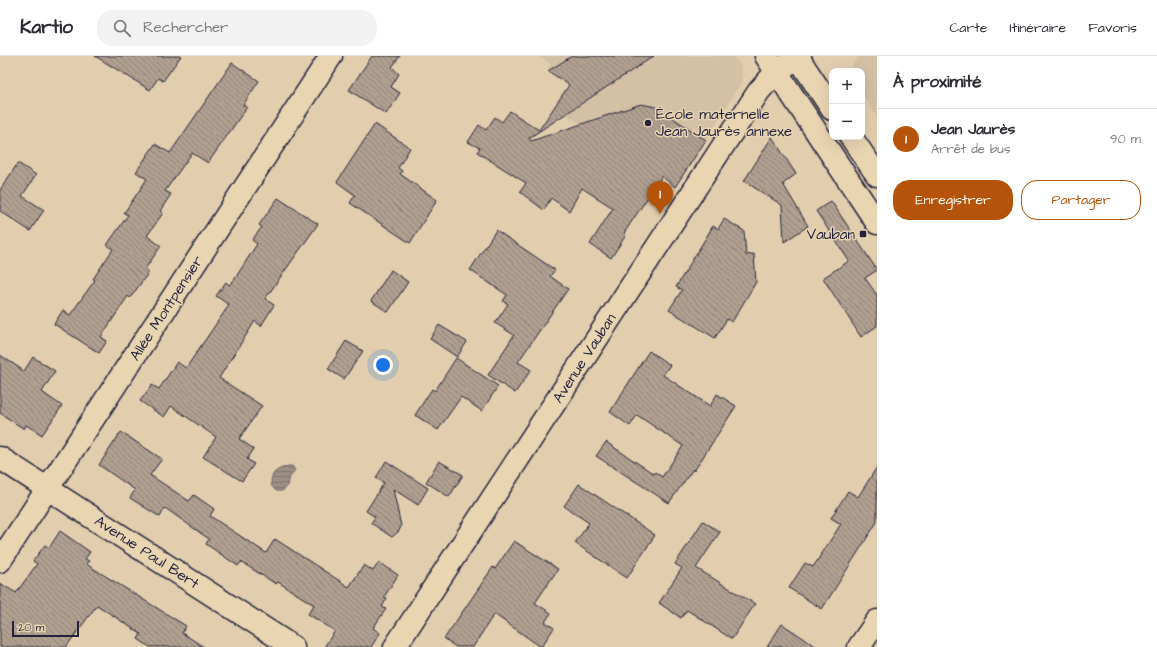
<!DOCTYPE html>
<html lang="fr">
<head>
<meta charset="utf-8">
<style>
	body { margin:0; font-family:"Architects Daughter",sans-serif; background:#f2f2f3; color:#2b2b33 }
	.controls { position:absolute; right:12px; top:12px; display:grid; overflow:hidden; border-radius:8px; box-shadow:0 4px 16px #0002 }
	.controls button { width:36px; height:36px; display:grid; place-items:center; padding:0; border:0; border-bottom:1px solid #e1e1e2; background:#fff; color:#2b2b33; font:20px sans-serif }
	.scale { position:absolute; left:12px; bottom:10px; width:67px; box-sizing:border-box; padding-left:4px; border:2px solid #22223b; border-top:0; font-size:11px; line-height:14px; white-space:nowrap; color:#22223b; -webkit-text-stroke:3px #ead5b3; paint-order:stroke }
	.you { position:absolute; left:383px; top:309px; width:14px; height:14px; margin:-10px; border:3px solid #fff; border-radius:50%; background:#1a73e8; box-shadow:0 0 0 6px #1a73e833 }
	.badge { display:grid; place-items:center; width:26px; height:26px; border-radius:50%; background:#b45309; color:#fff; font-size:13px; font-weight:700 }
	.pin { position:absolute; translate:-50% -33px; filter:drop-shadow(0 1px 2px #0008) }
	.pin::after { content:''; position:absolute; top:21px; width:14px; height:12px; background:inherit; clip-path:polygon(0 0,100% 0,50% 100%) }
	.list { margin:0; padding:0; list-style:none }
	h2 { display:flex; justify-content:space-between; align-items:center; height:52px; margin:0; padding:0 16px; font-size:17px }
	h2 small { font-size:13px; font-weight:400; color:#7c7c81 }
	.list li { display:grid; grid-template-columns:26px 1fr auto; gap:12px; align-items:center; box-sizing:border-box; height:60px; padding:0 16px; border-top:1px solid #e1e1e2 }
	.list b { display:block; font-size:15px; white-space:nowrap }
	.list p { margin:0; font-size:13px; white-space:nowrap; color:#7c7c81 }
	.list em { font-size:13px; font-style:normal; color:#7c7c81 }
	.actions { display:flex; gap:8px; padding:12px 16px }
	.actions a { flex:1; padding:9px 0; border:1px solid #b45309; border-radius:16px; text-align:center; font-size:14px; color:#b45309 }
	.actions .main { background:#b45309; color:#fff }
	.icon { flex:none; width:22px; height:22px; fill:none; stroke:currentColor; stroke-width:2; stroke-linecap:round; stroke-linejoin:round }
	.map { position:relative; flex:none; width:877px; height:591px; overflow:hidden }
	header { display:flex; align-items:center; gap:24px; box-sizing:border-box; height:56px; padding:0 20px; background:#fff; border-bottom:1px solid #e1e1e2 }
	header strong { font-size:19px }
	nav { display:flex; gap:22px; margin-inline-start:auto; font-size:14px }
	.search { width:280px; height:36px; background:#f2f2f3; display:flex; align-items:center; gap:10px; box-sizing:border-box; padding:0 14px; border-radius:16px; color:#7c7c81; font-size:15px }
	main { display:flex }
	aside { flex:1; background:#fff }
	.map>svg:first-child { display:block }
	.built { fill:#d3c0a5 }
	.water { fill:url(#water-rules); stroke:#6b6367 }
	.building { fill:url(#building-back-hatch); stroke:#22223b }
	.lines { fill:none; stroke-linecap:round; stroke-linejoin:round }
	.minor-casing { stroke:#22223b; stroke-width:25 }
	.primary-casing { stroke:#22223b; stroke-width:25 }
	.minor { stroke:#ead5b3; stroke-width:22 }
	.primary { stroke:#ead5b3; stroke-width:22 }
	.poi-dot { fill:#22223b; stroke:#ead5b3; stroke-width:1.5 }
	.labels { text-anchor:middle; stroke-width:3; stroke-linejoin:round; paint-order:stroke }
	.poi-label { font-size:15px; fill:#22223b; stroke:#ead5b3; text-anchor:start }
	.street-label { font-size:15px; fill:#22223b; stroke:#ead5b3 }
</style>
</head>
<body>
<header>
<strong>Kartio</strong>
<div class="search"><svg class="icon" aria-label="search" viewBox="0 0 24 24"><circle cx="10" cy="10" r="6"/><path d="M15 15l6 6"/></svg>Rechercher</div>
<nav><a>Carte</a><a>Itinéraire</a><a>Favoris</a></nav>
</header>
<main>
<div class="map">
<svg width="877" height="591" viewBox="0 0 877 591">
	<defs>
		<pattern id="water-rules" width="6" height="5" patternUnits="userSpaceOnUse"><rect width="6" height="5" fill="#9b8f84"/><path d="M0 2.5h6" fill="none" stroke="#7e746d"/></pattern>
		<pattern id="building-back-hatch" width="6" height="6" patternUnits="userSpaceOnUse"><rect width="6" height="6" fill="#b0a090"/><path d="M-1 5l2 2M0 0l6 6M5-1l2 2" fill="none" stroke="#8f8277"/></pattern>
	</defs>
	<rect width="100%" height="100%" fill="#e2ceae"/>
	<filter id="ink" filterUnits="userSpaceOnUse"><feTurbulence type="fractalNoise" baseFrequency=".025" numOctaves="2"/><feDisplacementMap in="SourceGraphic" scale="8" xChannelSelector="R" yChannelSelector="G"/><feConvolveMatrix kernelMatrix="1 2 1 2 8 2 1 2 1" color-interpolation-filters="sRGB"/></filter>
	<g filter="url(#ink)">
		<path class="built" d="M539,0H734L741,11L742,25L706,84L674,130L555,51L569,29L547,15L551,8Z
			M859,0H877V61L862,38V15H848Z"/>
		<path class="water" d="M288,410H292L295,414L288,424L287,431L282,435H276L271,429C270,417 277,413 288,410Z"/>
		<path class="building" d="M95,0H181L163,25L158,22L150,34Z
			M372,0H400L392,11L399,18L391,31L400,37L386,58L349,34Z
			M572,0H654L529,82L531,85L641,48L656,51L706,84L675,131L662,120L624,177L626,179L611,202L590,188L613,152L582,132L569,155L551,142L544,154L520,136L526,127L477,96L480,92L468,86L479,69L486,74L495,61L502,66L510,55L539,74L569,29L548,15Z
			M232,7L259,25L243,49L247,51L208,107L192,97L165,135L171,138L160,155L163,157L147,180L161,190L145,213L149,216L130,242L128,240L101,281L107,285L99,297L54,268L63,254L70,259L95,224L93,223L113,193L107,189L128,159L124,157L147,123L136,116L155,88L170,97Z
			M375,68L410,92L398,112L402,115L400,118L437,144L410,187L350,147L355,139L337,126Z
			M772,81L796,118L783,128L808,170L784,186L782,149L744,125Z
			M18,107L36,119L22,140L44,154L30,175L0,155V134Z
			M278,142L318,168L265,243L274,249L261,270L255,265L219,322L262,350L239,383L254,393L247,403L254,408L242,425L203,401L216,381L171,350L164,361L140,345L152,329L159,333L177,306L186,312L229,249L216,240L226,226L229,229L234,224L257,188L252,184L262,171L259,169Z
			M831,145L877,214L865,222L877,239V270L861,281L823,222L849,205L816,155Z
			M724,163L744,175L746,199L754,198L756,226L732,266L727,263L715,282L669,254L682,234L676,231L713,170L718,173Z
			M496,174L555,214L550,220L568,233L518,306L531,314L515,337L488,319L514,279L495,267L508,248L503,245L507,239L470,214Z
			M391,214L408,226L388,256L371,245Z
			M439,269L467,286L457,301L430,283Z
			M346,285L363,295L344,323L328,313Z
			M649,295L670,309L663,319L710,350L717,338L736,350L694,415L693,413L669,447L596,400L606,386L654,418L655,416L662,421L683,390L637,359L630,370L610,356Z
			M0,299L24,315L33,301L55,315L42,336L62,350L42,379L26,369L24,373L0,357Z
			M456,302L498,330L482,355L461,341L438,374L415,359L432,333L435,335Z
			M121,376L162,403L150,419L189,445L194,439L214,453L210,460L266,497L275,483L349,531L364,509L373,515L379,506L398,519L384,541L387,542L382,551L386,553L373,572L380,577L371,591H324L335,575L308,558L314,549L278,526L276,528L241,506L238,510L206,488L209,483L165,452L160,461L130,442L135,434L99,409Z
			M386,405L428,432L418,449L393,433L401,470L399,475L392,481L371,467L375,461L366,455L384,427L376,422Z
			M439,405L463,419L449,441L426,426Z
			M877,411V466L822,553L789,532L805,507L813,511L841,468L831,462L848,435L858,441Z
			M579,428L655,479L627,522L575,487L589,467L564,450Z
			M703,465L720,476L696,512L755,548L732,583L687,554L681,562L659,547L682,512L675,508Z
			M60,475L90,496L85,503L89,505L86,508L186,570L182,577L204,591H150L138,583L141,578L97,549L66,591H0V527L16,537L37,508L33,505L45,489L49,492Z
			M514,485L558,513L535,547L551,557L545,566L554,572L541,591L494,558L473,591H456L444,583L493,511L495,513Z
			M782,568L817,591H767Z"/>
		<g class="lines">
			<g class="minor-casing">
				<path id="minor" d="M0,402L293,591
					M0,505L331,0
					M395,591L759,35L776,16L800,0
					M859,591L877,565"/>
			</g>
			<g class="primary-casing">
				<path id="primary" d="M766,0L877,167
					M797,0L832,53
					M851,81L877,119"/>
			</g>
			<use href="#minor" class="minor"/>
			<use href="#primary" class="primary"/>
		</g>
	</g>
	<g class="poi-dot">
		<circle cx="648" cy="67" r="4"/>
		<rect x="859" y="174" width="8" height="8" rx="2"/>
	</g>
	<g class="labels">
		<g class="poi-label">
			<text x="656" y="63">École maternelle<tspan x="656" dy="17">Jean Jaurès annexe</tspan></text>
			<text x="855" y="183" text-anchor="end">Vauban</text>
		</g>
		<g class="street-label">
			<text transform="translate(166 252) rotate(-57)" y="5">Allée Montpensier</text>
			<text transform="translate(584 302) rotate(-57)" y="5">Avenue Vauban</text>
			<text transform="translate(147 496) rotate(33)" y="5">Avenue Paul Bert</text>
		</g>
	</g>
</svg>
<div class="controls">
<button>+</button>
<button>−</button>
</div>
<div class="scale">20 m</div>
<div class="you"></div>
<div class="pin badge" style="left:660px;top:158px">1</div>
</div>
<aside>
<h2>À proximité<small></small></h2>
<ul class="list">
<li><span class="badge">1</span><div><b>Jean Jaurès</b><p>Arrêt de bus</p></div><em>90 m</em></li>
</ul>
<div class="actions"><a class="main">Enregistrer</a><a>Partager</a></div>
</aside>
</main>
</body>
</html>
